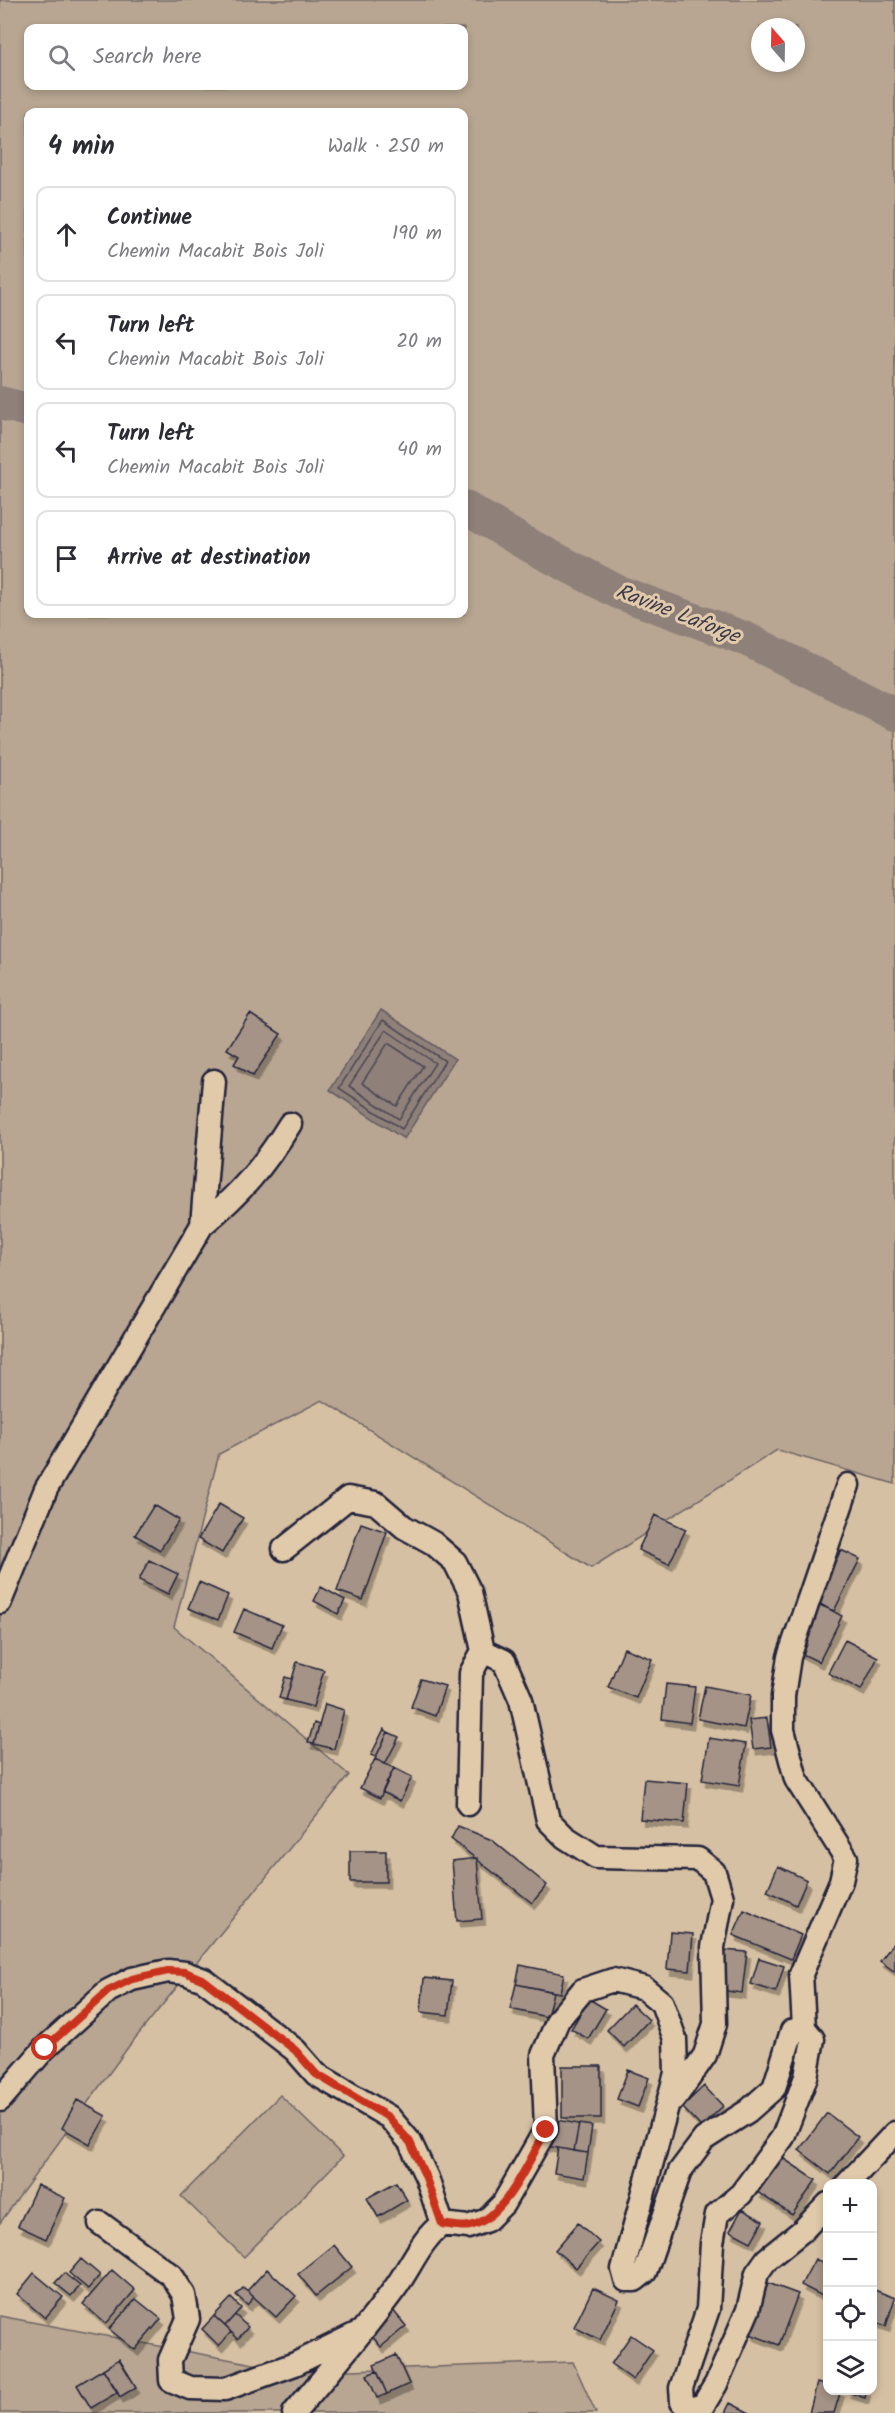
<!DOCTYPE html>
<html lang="en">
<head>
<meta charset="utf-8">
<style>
	body { margin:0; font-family:Kalam,sans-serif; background:#f2f2f3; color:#2b2b33 }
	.controls { position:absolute; right:18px; bottom:18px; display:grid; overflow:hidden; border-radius:12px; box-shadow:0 3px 9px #0003 }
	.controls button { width:54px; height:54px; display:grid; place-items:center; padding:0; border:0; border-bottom:2px solid #e1e1e2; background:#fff; color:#2b2b33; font:30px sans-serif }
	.compass { position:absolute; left:751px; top:18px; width:54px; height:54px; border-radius:50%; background:#fff; box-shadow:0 3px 9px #0003; rotate:340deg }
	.stop { position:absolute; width:18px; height:18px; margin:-14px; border:4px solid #c8321e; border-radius:50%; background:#fff }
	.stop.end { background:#c8321e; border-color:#fff; box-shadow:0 2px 6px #0008 }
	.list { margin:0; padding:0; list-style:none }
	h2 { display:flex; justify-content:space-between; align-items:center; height:78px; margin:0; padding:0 24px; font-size:26px }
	h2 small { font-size:20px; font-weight:400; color:#7c7c81 }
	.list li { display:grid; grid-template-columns:39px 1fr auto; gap:18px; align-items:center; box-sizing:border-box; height:96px; margin:0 12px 12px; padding:0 12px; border:2px solid #e1e1e2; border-radius:12px }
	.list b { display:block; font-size:22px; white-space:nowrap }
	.list p { margin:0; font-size:20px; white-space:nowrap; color:#7c7c81 }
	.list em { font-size:20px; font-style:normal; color:#7c7c81 }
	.icon { flex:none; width:33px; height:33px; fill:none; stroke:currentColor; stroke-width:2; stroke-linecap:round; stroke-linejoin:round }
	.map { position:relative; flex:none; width:895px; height:2413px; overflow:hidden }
	.search { position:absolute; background:#fff; box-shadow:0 3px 9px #0003; left:24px; top:24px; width:444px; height:66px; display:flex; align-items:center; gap:15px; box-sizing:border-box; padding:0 21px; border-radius:12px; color:#7c7c81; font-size:22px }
	.panel { position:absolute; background:#fff; box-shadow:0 3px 9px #0003; left:24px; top:108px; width:444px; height:510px; border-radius:12px }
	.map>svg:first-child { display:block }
	.green { fill:#b8a692; stroke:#6d6466; stroke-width:1.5; fill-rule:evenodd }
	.water { fill:#8f817a; stroke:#635b61; stroke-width:1.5 }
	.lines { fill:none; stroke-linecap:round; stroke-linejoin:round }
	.shore { stroke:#4e4854; stroke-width:1.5 }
	.river { stroke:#8f817a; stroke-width:34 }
	.building { fill:#a49386; stroke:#22223b; stroke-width:1.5; filter:url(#shadow) }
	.minor-casing { stroke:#22223b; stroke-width:27 }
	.minor { stroke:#e1caaa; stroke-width:22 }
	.route { stroke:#c8321e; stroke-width:8 }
	.labels { text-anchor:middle; stroke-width:6; stroke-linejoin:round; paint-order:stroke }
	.water-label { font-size:21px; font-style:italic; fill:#3d3a4b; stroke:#e1caaa }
</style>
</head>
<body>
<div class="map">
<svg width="895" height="2413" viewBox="0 0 895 2413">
	<defs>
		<filter id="shadow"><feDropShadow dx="3.5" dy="6" stdDeviation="0" flood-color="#0004"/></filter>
	</defs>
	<rect width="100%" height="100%" fill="#d6c0a3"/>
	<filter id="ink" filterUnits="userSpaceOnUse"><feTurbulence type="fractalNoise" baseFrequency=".0167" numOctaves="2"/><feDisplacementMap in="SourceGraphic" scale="12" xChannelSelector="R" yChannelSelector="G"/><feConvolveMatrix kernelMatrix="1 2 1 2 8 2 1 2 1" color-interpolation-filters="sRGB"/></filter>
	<g filter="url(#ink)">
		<path class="green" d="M0,0H895V1484L777,1450L591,1568L322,1400L219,1454L174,1627L349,1775L129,2046L0,2223ZM760,27H796V63H760ZM28,28H464V86H28ZM28,112H464V614H28Z
			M280,2095L343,2156L244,2257L181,2196Z
			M0,2316L296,2372L573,2362L596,2413H0Z"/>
		<path class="water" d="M381,1010L455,1059L404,1139L330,1090Z"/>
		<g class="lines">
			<path class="shore" d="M383,1020L445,1061L402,1129L339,1088Z
				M386,1030L435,1063L399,1119L349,1086Z
				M388,1043L423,1066L397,1106L362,1083Z"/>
			<path class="river" d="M0,403L28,410
				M464,507L523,542L618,592L746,639L895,714"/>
		</g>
		<path class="building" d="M250,1014L281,1034L253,1076L234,1064L239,1056L227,1049Z
			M219,1504L243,1518L222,1553L198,1539Z
			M154,1505L179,1520L160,1550L135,1535Z
			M655,1515L686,1529L669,1564L638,1550Z
			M361,1523L387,1532L363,1600L337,1591Z
			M841,1550L860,1559L834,1611L815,1603Z
			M149,1560L178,1574L168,1594L139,1580Z
			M199,1582L228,1595L218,1620L188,1608Z
			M321,1587L345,1600L338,1614L314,1601Z
			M820,1604L842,1616L819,1662L796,1651Z
			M244,1609L282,1625L272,1648L234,1632Z
			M845,1640L878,1657L861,1690L828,1673Z
			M624,1648L652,1659L636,1698L608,1687Z
			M297,1662L324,1670L313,1707L286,1700Z
			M285,1677L292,1679L286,1700L279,1698Z
			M421,1679L445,1686L435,1716L411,1707Z
			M666,1684L695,1687L690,1723L662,1719Z
			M705,1686L751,1695L744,1728L698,1719Z
			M325,1704L344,1710L334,1749L314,1744Z
			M767,1718L771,1747L753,1749L749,1720Z
			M314,1723L319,1725L314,1744L308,1743Z
			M384,1729L388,1732L376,1757L371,1755Z
			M388,1732L399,1737L385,1764L375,1759Z
			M709,1738L746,1744L739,1786L702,1780Z
			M375,1759L394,1768L380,1798L360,1788Z
			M394,1768L412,1777L400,1801L382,1792Z
			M644,1779L688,1783L684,1823L640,1819Z
			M458,1826L492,1840L547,1885L532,1903L451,1839Z
			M350,1851H386V1882H350Z
			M477,1858L482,1919L457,1921L452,1861Z
			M778,1866L807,1880L796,1905L767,1891Z
			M744,1910L801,1935L791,1959L733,1935Z
			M670,1932L693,1934L690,1971L667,1969Z
			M895,1941V1972L880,1961Z
			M723,1950L747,1952L742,1993L718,1990Z
			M759,1958L784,1966L776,1992L751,1984Z
			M520,1965L564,1974L560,1993L516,1984Z
			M424,1978L452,1981L448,2015L421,2012Z
			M516,1984L553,1992L547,2017L510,2009Z
			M589,1999L606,2009L588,2039L571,2029Z
			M632,2004L649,2020L624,2047L607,2030Z
			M562,2066H601V2118H562Z
			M628,2070L649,2078L638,2107L617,2099Z
			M704,2086L723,2106L701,2127L682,2107Z
			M77,2100L106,2116L90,2144L62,2128Z
			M827,2113L858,2137L830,2174L799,2150Z
			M551,2119L579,2124L574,2151L546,2146Z
			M579,2124L592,2126L588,2153L574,2151Z
			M558,2148L588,2153L584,2178L554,2173Z
			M781,2157L816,2180L792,2215L757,2192Z
			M396,2182L407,2200L378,2217L367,2198Z
			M37,2185L65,2198L46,2239L18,2226Z
			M742,2209L763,2221L751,2242L730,2231Z
			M578,2223L599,2242L576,2268L555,2250Z
			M334,2245L352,2267L316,2296L298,2274Z
			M81,2259L100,2275L88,2289L69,2273Z
			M815,2259L828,2266V2299L801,2285Z
			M267,2269L296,2296L276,2317L247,2291Z
			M112,2270L135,2290L106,2324L83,2304Z
			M34,2273L63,2297L45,2318L17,2294Z
			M64,2273L80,2286L71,2296L55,2283Z
			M768,2283L798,2294L779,2345L750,2334Z
			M243,2288L254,2297L247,2305L236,2295Z
			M593,2288L619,2300L600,2340L574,2327Z
			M872,2289L895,2298L886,2326L872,2321Z
			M231,2298L241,2308L225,2326L214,2316Z
			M136,2299L161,2319L135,2350L109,2329Z
			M392,2309L406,2326L381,2347L367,2330Z
			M235,2315L248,2327L238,2339L225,2326Z
			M214,2316L231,2332L219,2346L202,2329Z
			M631,2335L653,2350L633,2380L611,2364Z
			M396,2355L409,2384L387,2394L374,2365Z
			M119,2359L136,2387L120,2397L103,2369Z
			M103,2369L118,2392L91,2408L77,2385Z
			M377,2371L387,2394L377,2398L367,2375Z
			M817,2383L828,2386V2390H841L834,2413H809Z
			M847,2390H867L865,2398L847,2392Z
			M730,2403L750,2413H725Z"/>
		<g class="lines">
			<g class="minor-casing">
				<path id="minor" d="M202,1225L214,1081
					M284,1549L348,1498L376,1503L404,1527L433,1543L455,1562L470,1592L483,1651
					M0,1602L46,1489L202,1225C241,1193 264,1166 290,1124
					M468,1804L471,1673L483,1651L504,1661L521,1700L548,1820L565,1837L596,1857L698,1859L714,1872L722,1898L713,1947L715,2024L705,2055L675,2098
					M804,2028L801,1974L841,1881L846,1858L796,1779L783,1730V1696L789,1657L848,1485
					M0,2100L45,2048L108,1991L132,1979L168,1971L185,1973L204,1980L295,2050L316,2074L389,2117L410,2142L427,2178L442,2224
					M847,2184L895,2133
					M100,2223L172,2276L184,2295L188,2319L170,2360L171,2380L190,2388L225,2389L295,2364L356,2334
					M294,2413C328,2373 362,2333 393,2291C410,2269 420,2240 442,2224L468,2227L487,2220L503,2204L546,2129L543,2055L558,2020L583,1990L613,1980L644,1988L662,2003L675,2039L676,2073L623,2269L626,2280H635L645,2272L680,2171L704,2139L748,2111L774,2088L792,2031L804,2028L813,2039L806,2077L783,2137L741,2194L717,2214L712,2243L708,2309L681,2388L682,2402L693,2410L704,2404L716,2384L748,2310L757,2273L767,2259L803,2230L828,2204"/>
			</g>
			<use href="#minor" class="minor"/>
		</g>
	</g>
	<g class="lines" filter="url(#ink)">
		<path class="route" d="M45,2048L108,1991L132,1979L168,1971L185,1972L204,1980L295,2050L316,2074L388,2117L410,2142L426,2178L442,2224C451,2225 462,2228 470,2226C505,2219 530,2159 546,2130"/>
	</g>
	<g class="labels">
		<g class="water-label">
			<text transform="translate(678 613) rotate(21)" y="7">Ravine Laforge</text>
		</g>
	</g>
</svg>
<div class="controls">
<button>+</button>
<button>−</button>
<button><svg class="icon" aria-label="locate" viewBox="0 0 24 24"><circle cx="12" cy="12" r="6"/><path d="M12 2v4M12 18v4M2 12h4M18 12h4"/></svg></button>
<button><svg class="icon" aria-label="layers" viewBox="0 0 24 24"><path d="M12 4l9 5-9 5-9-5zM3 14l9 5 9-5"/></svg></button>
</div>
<svg class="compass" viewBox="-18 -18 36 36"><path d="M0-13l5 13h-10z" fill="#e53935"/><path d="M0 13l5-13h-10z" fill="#7c7c81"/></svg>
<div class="stop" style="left:45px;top:2048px"></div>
<div class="stop end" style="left:546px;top:2130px"></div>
<div class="search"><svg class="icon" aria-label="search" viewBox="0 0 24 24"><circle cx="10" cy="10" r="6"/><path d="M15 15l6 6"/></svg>Search here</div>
<section class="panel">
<h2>4 min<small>Walk · 250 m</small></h2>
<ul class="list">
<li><svg class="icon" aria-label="ahead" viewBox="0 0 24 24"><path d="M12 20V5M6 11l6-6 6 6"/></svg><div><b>Continue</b><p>Chemin Macabit Bois Joli</p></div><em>190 m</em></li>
<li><svg class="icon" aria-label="left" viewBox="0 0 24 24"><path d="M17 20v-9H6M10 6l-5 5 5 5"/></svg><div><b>Turn left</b><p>Chemin Macabit Bois Joli</p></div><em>20 m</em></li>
<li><svg class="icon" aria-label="left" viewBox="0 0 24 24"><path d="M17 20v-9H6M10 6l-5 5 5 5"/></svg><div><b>Turn left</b><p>Chemin Macabit Bois Joli</p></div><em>40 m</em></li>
<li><svg class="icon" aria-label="arrive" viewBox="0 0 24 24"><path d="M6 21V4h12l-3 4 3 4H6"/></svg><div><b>Arrive at destination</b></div></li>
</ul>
</section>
</div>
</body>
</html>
